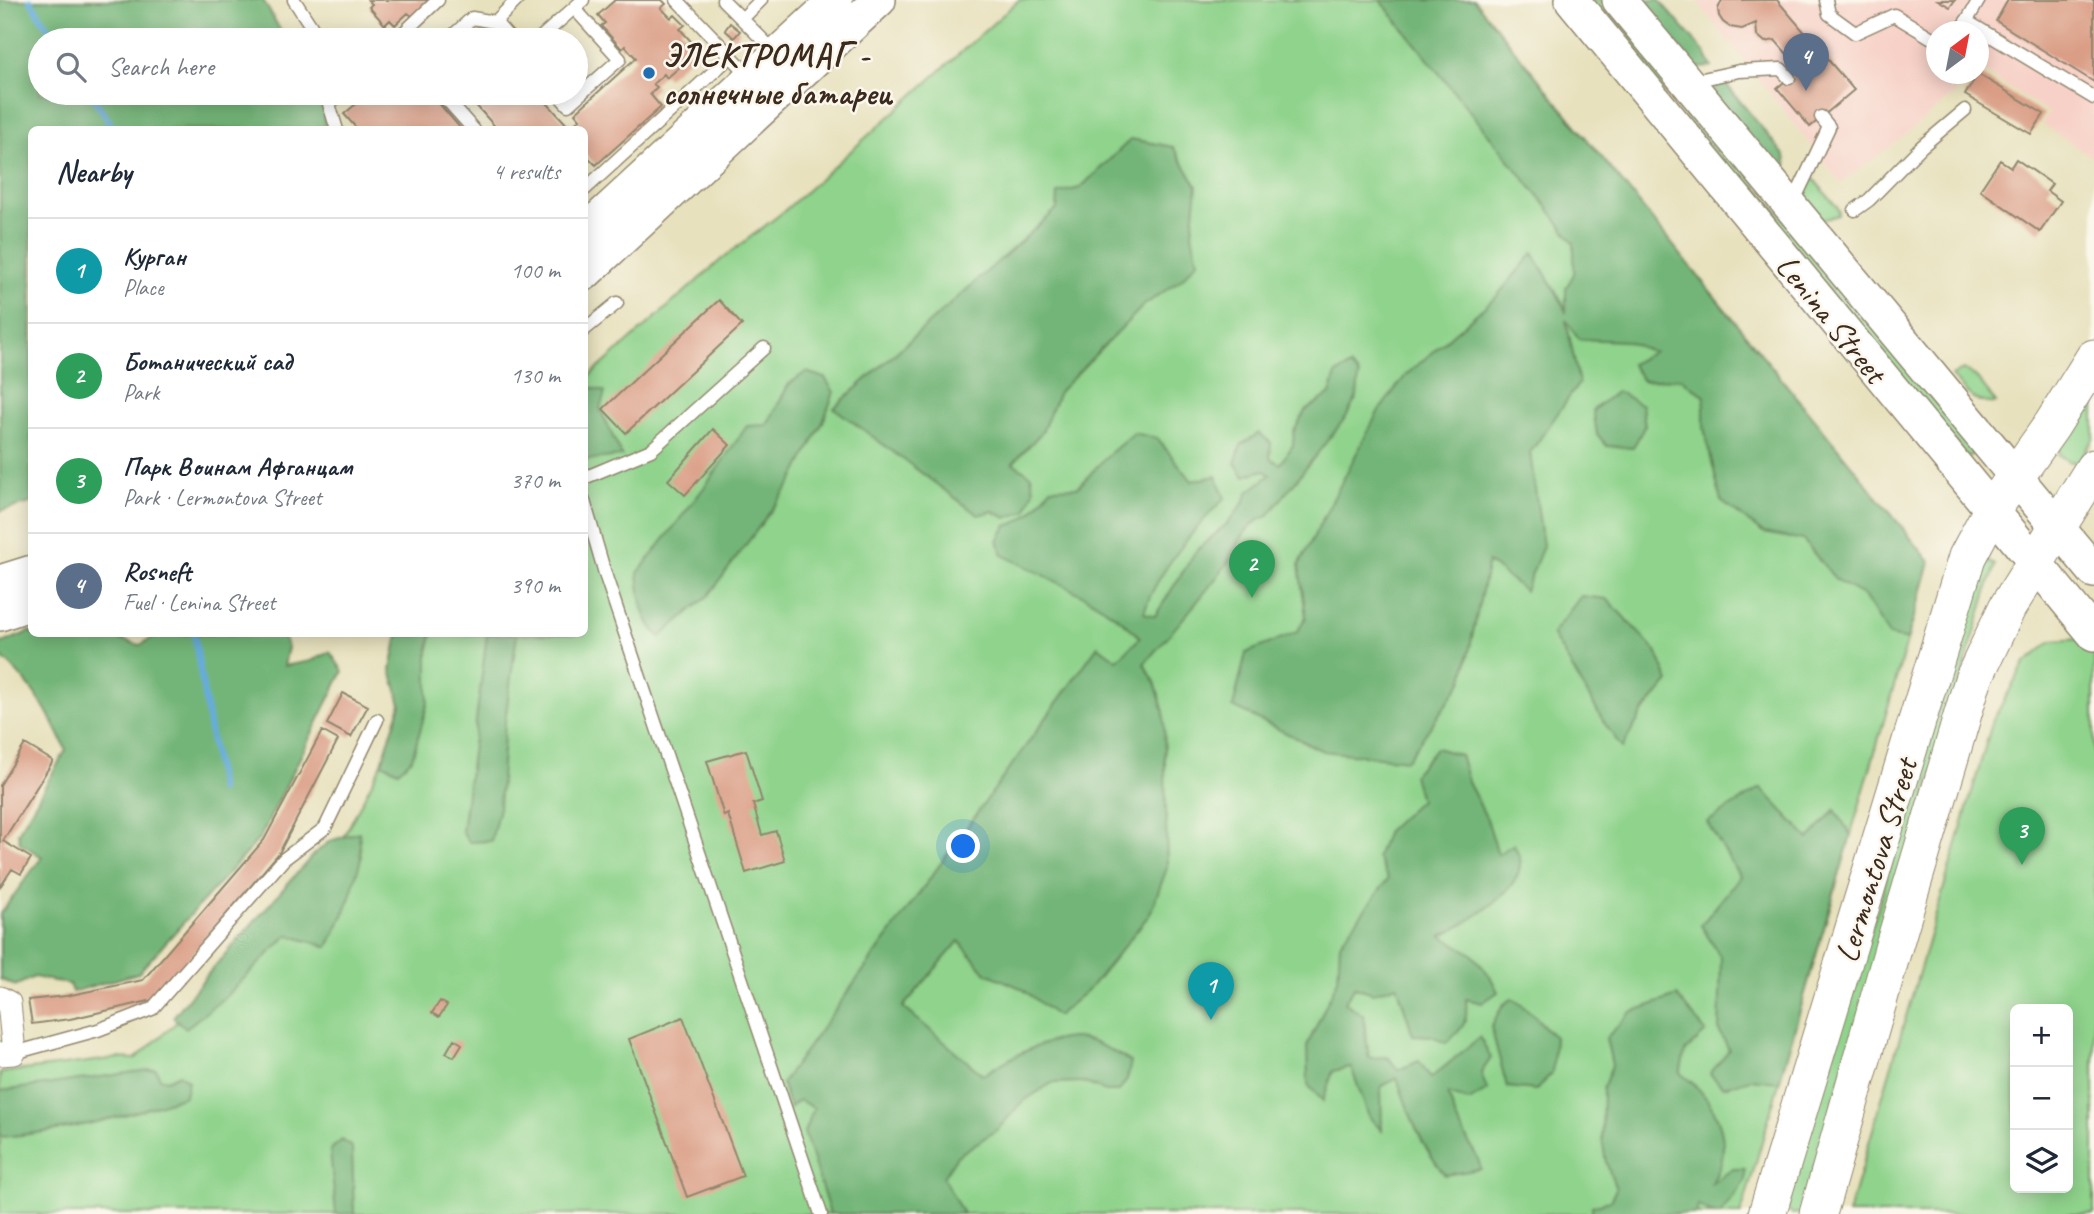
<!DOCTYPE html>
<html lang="en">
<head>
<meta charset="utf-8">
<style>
	body { margin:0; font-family:Caveat,sans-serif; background:#f6f6f7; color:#1f2937 }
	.controls { position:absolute; right:21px; bottom:21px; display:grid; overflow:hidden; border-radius:10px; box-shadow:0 4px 18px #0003 }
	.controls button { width:63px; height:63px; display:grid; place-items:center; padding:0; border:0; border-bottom:2px solid #e0e1e3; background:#fff; color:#1f2937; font:35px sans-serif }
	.compass { position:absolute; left:1926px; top:21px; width:63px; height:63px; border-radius:50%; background:#fff; box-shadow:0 4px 18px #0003; rotate:32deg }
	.you { position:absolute; left:964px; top:847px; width:24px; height:24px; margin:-18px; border:5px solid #fff; border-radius:50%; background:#1a73e8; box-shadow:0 0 0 10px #1a73e833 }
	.badge { display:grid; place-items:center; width:46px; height:46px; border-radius:50%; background:#111827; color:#fff; font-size:23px; font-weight:700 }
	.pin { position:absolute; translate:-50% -58px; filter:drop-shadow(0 2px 4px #0008) }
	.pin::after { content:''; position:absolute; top:37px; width:24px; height:21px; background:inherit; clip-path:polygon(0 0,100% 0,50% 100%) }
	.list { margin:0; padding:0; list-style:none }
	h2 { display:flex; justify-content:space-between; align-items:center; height:91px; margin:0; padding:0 28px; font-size:30px }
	h2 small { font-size:23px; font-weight:400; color:#747a83 }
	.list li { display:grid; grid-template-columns:46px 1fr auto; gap:21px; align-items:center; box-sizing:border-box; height:105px; padding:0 28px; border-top:2px solid #e0e1e3 }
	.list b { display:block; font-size:26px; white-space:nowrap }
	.list p { margin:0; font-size:23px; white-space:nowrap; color:#747a83 }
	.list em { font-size:23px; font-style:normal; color:#747a83 }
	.icon { flex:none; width:38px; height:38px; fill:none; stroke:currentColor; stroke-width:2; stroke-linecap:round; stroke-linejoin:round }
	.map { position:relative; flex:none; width:2094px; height:1214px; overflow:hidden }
	.search { position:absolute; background:#fff; box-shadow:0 4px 18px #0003; left:28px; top:28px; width:560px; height:77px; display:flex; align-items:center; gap:18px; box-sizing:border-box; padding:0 24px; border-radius:38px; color:#747a83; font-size:26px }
	.panel { position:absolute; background:#fff; box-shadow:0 4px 18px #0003; left:28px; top:126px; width:560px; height:511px; border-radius:10px }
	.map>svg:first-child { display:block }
	.built { fill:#f7d1c7 }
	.green { fill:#8fd38c; stroke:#657e55; stroke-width:2; fill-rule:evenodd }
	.forest { fill:#73b578; stroke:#57704b; stroke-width:2 }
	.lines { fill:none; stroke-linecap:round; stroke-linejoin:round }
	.stream { stroke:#66acdc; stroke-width:6 }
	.building { fill:#da9d85 }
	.service-casing { stroke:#91866e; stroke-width:15 }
	.minor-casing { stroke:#91866e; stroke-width:25 }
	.secondary-casing { stroke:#91866e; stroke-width:36 }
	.primary-casing { stroke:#91866e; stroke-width:39 }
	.service { stroke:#fff; stroke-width:12 }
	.minor { stroke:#fff; stroke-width:23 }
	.secondary { stroke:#fff; stroke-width:33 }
	.primary { stroke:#fff; stroke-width:37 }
	.poi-dot { fill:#1f6fb2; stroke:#fbf7ec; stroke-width:2.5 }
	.labels { text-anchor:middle; stroke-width:5; stroke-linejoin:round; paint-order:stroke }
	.poi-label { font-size:33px; font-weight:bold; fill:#3b2a1e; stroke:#fbf7ec; text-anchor:start }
	.street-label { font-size:33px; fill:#3b2a1e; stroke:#fbf7ec }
</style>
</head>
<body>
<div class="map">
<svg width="2094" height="1214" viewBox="0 0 2094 1214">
	<rect width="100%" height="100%" fill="#fbf7ec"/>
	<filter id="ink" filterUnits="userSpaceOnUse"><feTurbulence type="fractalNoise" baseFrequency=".0143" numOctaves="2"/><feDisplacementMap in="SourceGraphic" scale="14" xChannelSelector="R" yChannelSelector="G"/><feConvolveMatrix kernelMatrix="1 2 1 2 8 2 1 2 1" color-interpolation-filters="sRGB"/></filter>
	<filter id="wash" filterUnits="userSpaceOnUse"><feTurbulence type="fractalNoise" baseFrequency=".00686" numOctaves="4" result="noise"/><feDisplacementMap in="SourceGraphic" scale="28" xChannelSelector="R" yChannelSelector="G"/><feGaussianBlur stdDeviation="1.57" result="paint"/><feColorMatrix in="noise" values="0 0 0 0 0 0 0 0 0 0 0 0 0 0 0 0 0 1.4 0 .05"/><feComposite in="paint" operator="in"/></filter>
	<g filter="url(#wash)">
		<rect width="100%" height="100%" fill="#e7e1bd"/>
		<path class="built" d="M1696,0H2094V158L2042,124L2049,112L1979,69V32H1937V74H1970L1961,88L1899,140L1841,183Z"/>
		<path class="green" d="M1019,0H1474L1930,562L1741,1214H0V1073L119,1058L135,1059L178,1021L284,909L344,836L382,763L401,704L428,652L432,634H584L585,380L723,258L783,212Z
			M1587,0H1604L1974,449V453L1968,457Z
			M1810,177H1812L1837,207L1839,211L1838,215L1826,219H1818L1801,200Z
			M1964,369L1976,377L1996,403C1974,405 1966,392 1952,376Z
			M2094,386V438L2080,460L2070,462L2059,455V443Z
			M1984,559L1995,565L1801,1213L1792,1214L1786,1209Z
			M2081,639L2094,656V1214H1848L1993,720L2025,663L2052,641ZM2015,1009H2068V1188H2015Z"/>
		<path class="forest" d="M0,0H263L286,40H40V93H317L324,105L325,129L32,130L31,503L0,511Z
			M1380,0H1474L1930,562L1907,640L1889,635L1864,596L1836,580L1803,540L1763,533L1721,501L1704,428V395L1680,378L1643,381L1631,364L1653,352L1626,341L1579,339L1566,320L1579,383L1530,453L1543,546L1525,591L1488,562L1463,680L1407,760L1323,751L1233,707L1246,653L1297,632L1306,617L1299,565L1378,412L1406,375L1497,296L1533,253L1563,304L1566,313V288L1574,274V243L1544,203Z
			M1640,0H1659L1705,53L1712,67L1696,68Z
			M1725,83L1785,156L1787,167L1776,173L1711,95L1717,86Z
			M1131,139L1173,147L1197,186L1192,234L1198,261L1182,279L1143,306L1059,392L1042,432L1013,463L1031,475L1034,490L1026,511L1006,518L993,511L978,515L834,408L1057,209L1058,193L1080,188Z
			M1350,366L1359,375L1357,397L1346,417L1268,516C1240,525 1239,549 1224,568C1199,601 1171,633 1144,664L1155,682L1164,712L1167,868L1150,914L1090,988L1057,1016L1021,988L986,973L959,941L903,1007L983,1075C1007,1059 1045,1038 1075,1038C1091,1038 1118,1054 1131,1062L1127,1079L1119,1091H1106L1082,1082L1052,1083L1022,1102L998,1129L957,1156L943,1177L963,1214H830L804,1132L814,1108L799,1100L790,1108L782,1083L1098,646L1117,660L1140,638C1111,604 1043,576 1003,555L998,541L1006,526C1027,521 1039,504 1051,488L1078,487L1108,455L1134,433L1157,438L1192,481L1216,476L1225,498C1197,525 1154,576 1144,613L1155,616L1196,551L1229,522L1244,502L1248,492L1270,475L1264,470L1244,476L1235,463L1241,445L1259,433L1271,443L1270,458L1280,464L1293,445L1294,431L1305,411L1330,394L1336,374Z
			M806,372L825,378L834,392L823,422L792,482L709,595L660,637C642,620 640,597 638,573L706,485L747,426L767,425L789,384Z
			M584,385L605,392L600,409L622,456L585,460Z
			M1617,391L1642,405L1645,425L1633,448L1607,446L1597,434L1593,410Z
			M1581,596L1607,599L1656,651L1669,682L1642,713L1622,748L1605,724L1552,634Z
			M31,631L32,634H102L140,645L159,634H282L288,647L284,666L311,661L330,652L343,671L260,838L138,973L72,992L69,984L34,977L15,986L0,979V914L42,857L20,843L18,833L66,750C51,714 30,681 0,656V644Z
			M398,634H432L428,652V702L412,759L398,771L382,763L401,704L391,670Z
			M487,634H517L505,721L499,808L491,841L469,842L462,832Z
			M1436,748L1460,755L1469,784L1487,819L1498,854L1514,844C1515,848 1519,854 1520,859C1525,890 1465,924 1442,936L1472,954L1490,976L1498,992L1482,1003L1466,999C1468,1023 1464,1028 1446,1043L1433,1036L1413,1035L1397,985L1373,993L1355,987L1344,1002L1363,1015L1369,1058L1388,1057L1398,1070L1419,1061L1431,1078L1480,1037L1491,1058L1481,1073L1487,1090L1469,1101L1448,1094L1457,1121L1478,1159L1481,1169L1445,1175C1421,1146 1409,1114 1397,1078L1381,1086L1382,1131L1369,1117L1351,1067L1333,1071L1323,1101L1308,1085L1307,1046L1338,979L1340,943L1388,879L1377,857L1387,831L1420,800L1413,775Z
			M1761,788L1809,839L1835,810L1851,835L1779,1082L1750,1079L1723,1087L1710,1074L1729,1050L1719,1031L1721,958L1701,925L1740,877L1707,822Z
			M359,832L361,859L347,907L328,947L288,935L225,997L186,1028L173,1017L208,974L313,855L330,841Z
			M1677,996L1706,1032L1685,1052L1680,1073C1708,1092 1730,1127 1721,1163C1719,1170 1715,1177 1712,1183L1733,1169H1745V1181L1720,1214H1714L1698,1205L1696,1214H1592V1206L1610,1201L1616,1189L1606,1162L1602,1139L1603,1088L1612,1065L1606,1038L1631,1012Z
			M1512,998L1533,1014L1555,1038L1552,1073L1536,1090L1507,1087L1491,1027L1503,1005Z
			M156,1069L160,1078L167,1080L179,1074L188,1081L185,1096C126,1117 63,1132 0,1137V1091Z
			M342,1140L352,1147L354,1214H336L330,1150Z"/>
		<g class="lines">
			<path class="stream" d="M30,0L56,40
				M90,93L111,124L112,130
				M194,634L220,790"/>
		</g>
		<g id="blocks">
			<path class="building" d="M368,0H429L412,16L408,13L395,25L390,20L385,25L369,7L372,4Z
				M615,0H662L666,4L661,8L671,18L675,15L685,25L680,29L696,47L689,53L692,56L667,78L664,74L653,84L657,87L650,94L661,107L596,165L586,155L584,156V130H498L465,93H538L570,128L580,119L575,113L636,58L625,46L622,49L601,26L605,23L598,15Z
				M1722,0H1777L1854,90L1810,127L1777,88L1800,69L1775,40L1765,42L1757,35L1756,23L1742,29L1730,27L1723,22L1719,16L1718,9Z
				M1938,0H1955L1950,7Z
				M2008,0H2094V82L1996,21Z
				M730,23L740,31L734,38L725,30Z
				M484,30L493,40H472Z
				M1978,74L2044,114L2031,134L1965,95Z
				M369,93H430L462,130H358L344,114Z
				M2016,159L2052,184L2047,191L2061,201L2040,232L1980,190L2000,160L2011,167Z
				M719,300L742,325L626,433L603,409Z
				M713,429L730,445L685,495L668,480Z
				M343,693L368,706L351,737L327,724Z
				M322,731L338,740L279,853L153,1000L70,1019L32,1024L28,1000L66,996L143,980L264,840Z
				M25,744L53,761L3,841L31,858L21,874L12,869L0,887V785Z
				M746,750L762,801L753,804L762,835L776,831L785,861L746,873L728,814L724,816L707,761Z
				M440,1001L447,1005L439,1017L432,1013Z
				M683,1017L743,1176L687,1197L629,1039Z
				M454,1039L462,1044L454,1057L446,1053Z"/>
		</g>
	</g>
	<g filter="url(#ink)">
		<use href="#blocks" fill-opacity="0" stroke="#91866e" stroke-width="2"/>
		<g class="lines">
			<g class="service-casing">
				<path id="service" d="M294,0L320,40
					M677,0L750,76
					M723,0L777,54
					M1826,0L1829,14L1855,33L1894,15L1937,41
					M742,19L761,0
					M1966,21L2094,98
					M1960,32L1979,0
					M396,40L438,0
					M448,40L472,18L495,22
					M511,40L495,22L517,0
					M538,40L583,0
					M1689,82L1739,71L1781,69L1789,78
					M441,93L474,130
					M557,93L568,105L620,59L574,8
					M337,130L329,104L341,93
					M584,190L731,56
					M1792,205L1829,127L1821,117
					M1855,210L1869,200L1921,147L1965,110
					M584,330L617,303
					M584,478L651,450L764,348
					M584,501L606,577L821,1214
					M14,1053L98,1030L152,1009L284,859L325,828L377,720"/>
			</g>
			<g class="minor-casing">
				<path id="minor" d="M0,998L9,1003L14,1053L0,1054"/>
			</g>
			<g class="secondary-casing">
				<path id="secondary" d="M1572,0L2094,634
					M1619,0L2094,571
					M584,232L836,0
					M584,274L879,0
					M0,582L32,572
					M0,614L32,603"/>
			</g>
			<g class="primary-casing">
				<path id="primary" d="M1767,1214L1967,557L1992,510L2052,425L2094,358
					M1818,1214L1893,949L1973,680L2007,608L2094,468"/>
			</g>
			<use href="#service" class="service"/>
			<use href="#minor" class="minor"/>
			<use href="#secondary" class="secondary"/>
			<use href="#primary" class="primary"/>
		</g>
	</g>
	<circle class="poi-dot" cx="649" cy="73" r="7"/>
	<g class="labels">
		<g class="poi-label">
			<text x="663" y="66">ЭЛЕКТРОМАГ -<tspan x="663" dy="38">солнечные батареи</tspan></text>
		</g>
		<g class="street-label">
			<text transform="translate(1832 318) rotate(51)" y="12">Lenina Street</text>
			<text transform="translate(1875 860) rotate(-73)" y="12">Lermontova Street</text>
		</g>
	</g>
</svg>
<div class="controls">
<button>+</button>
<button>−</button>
<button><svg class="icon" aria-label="layers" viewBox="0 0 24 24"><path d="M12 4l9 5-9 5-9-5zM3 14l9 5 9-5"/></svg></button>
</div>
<svg class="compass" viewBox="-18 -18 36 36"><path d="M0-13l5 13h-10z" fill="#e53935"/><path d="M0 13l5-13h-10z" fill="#747a83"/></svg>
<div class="you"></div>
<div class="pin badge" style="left:1211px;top:1020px;background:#0f9aa8">1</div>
<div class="pin badge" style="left:1252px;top:598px;background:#2e9e5b">2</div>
<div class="pin badge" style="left:2022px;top:865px;background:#2e9e5b">3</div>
<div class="pin badge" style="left:1806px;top:91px;background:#5c6f8a">4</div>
<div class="search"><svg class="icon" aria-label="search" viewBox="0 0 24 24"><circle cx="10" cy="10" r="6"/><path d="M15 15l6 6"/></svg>Search here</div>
<section class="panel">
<h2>Nearby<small>4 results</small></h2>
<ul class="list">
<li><span class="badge" style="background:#0f9aa8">1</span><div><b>Курган</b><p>Place</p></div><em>100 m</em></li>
<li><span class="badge" style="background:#2e9e5b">2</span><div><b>Ботанический сад</b><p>Park</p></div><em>130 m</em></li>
<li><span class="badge" style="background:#2e9e5b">3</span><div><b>Парк Воинам Афганцам</b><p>Park · Lermontova Street</p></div><em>370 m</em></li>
<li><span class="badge" style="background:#5c6f8a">4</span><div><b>Rosneft</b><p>Fuel · Lenina Street</p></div><em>390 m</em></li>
</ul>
</section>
</div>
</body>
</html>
